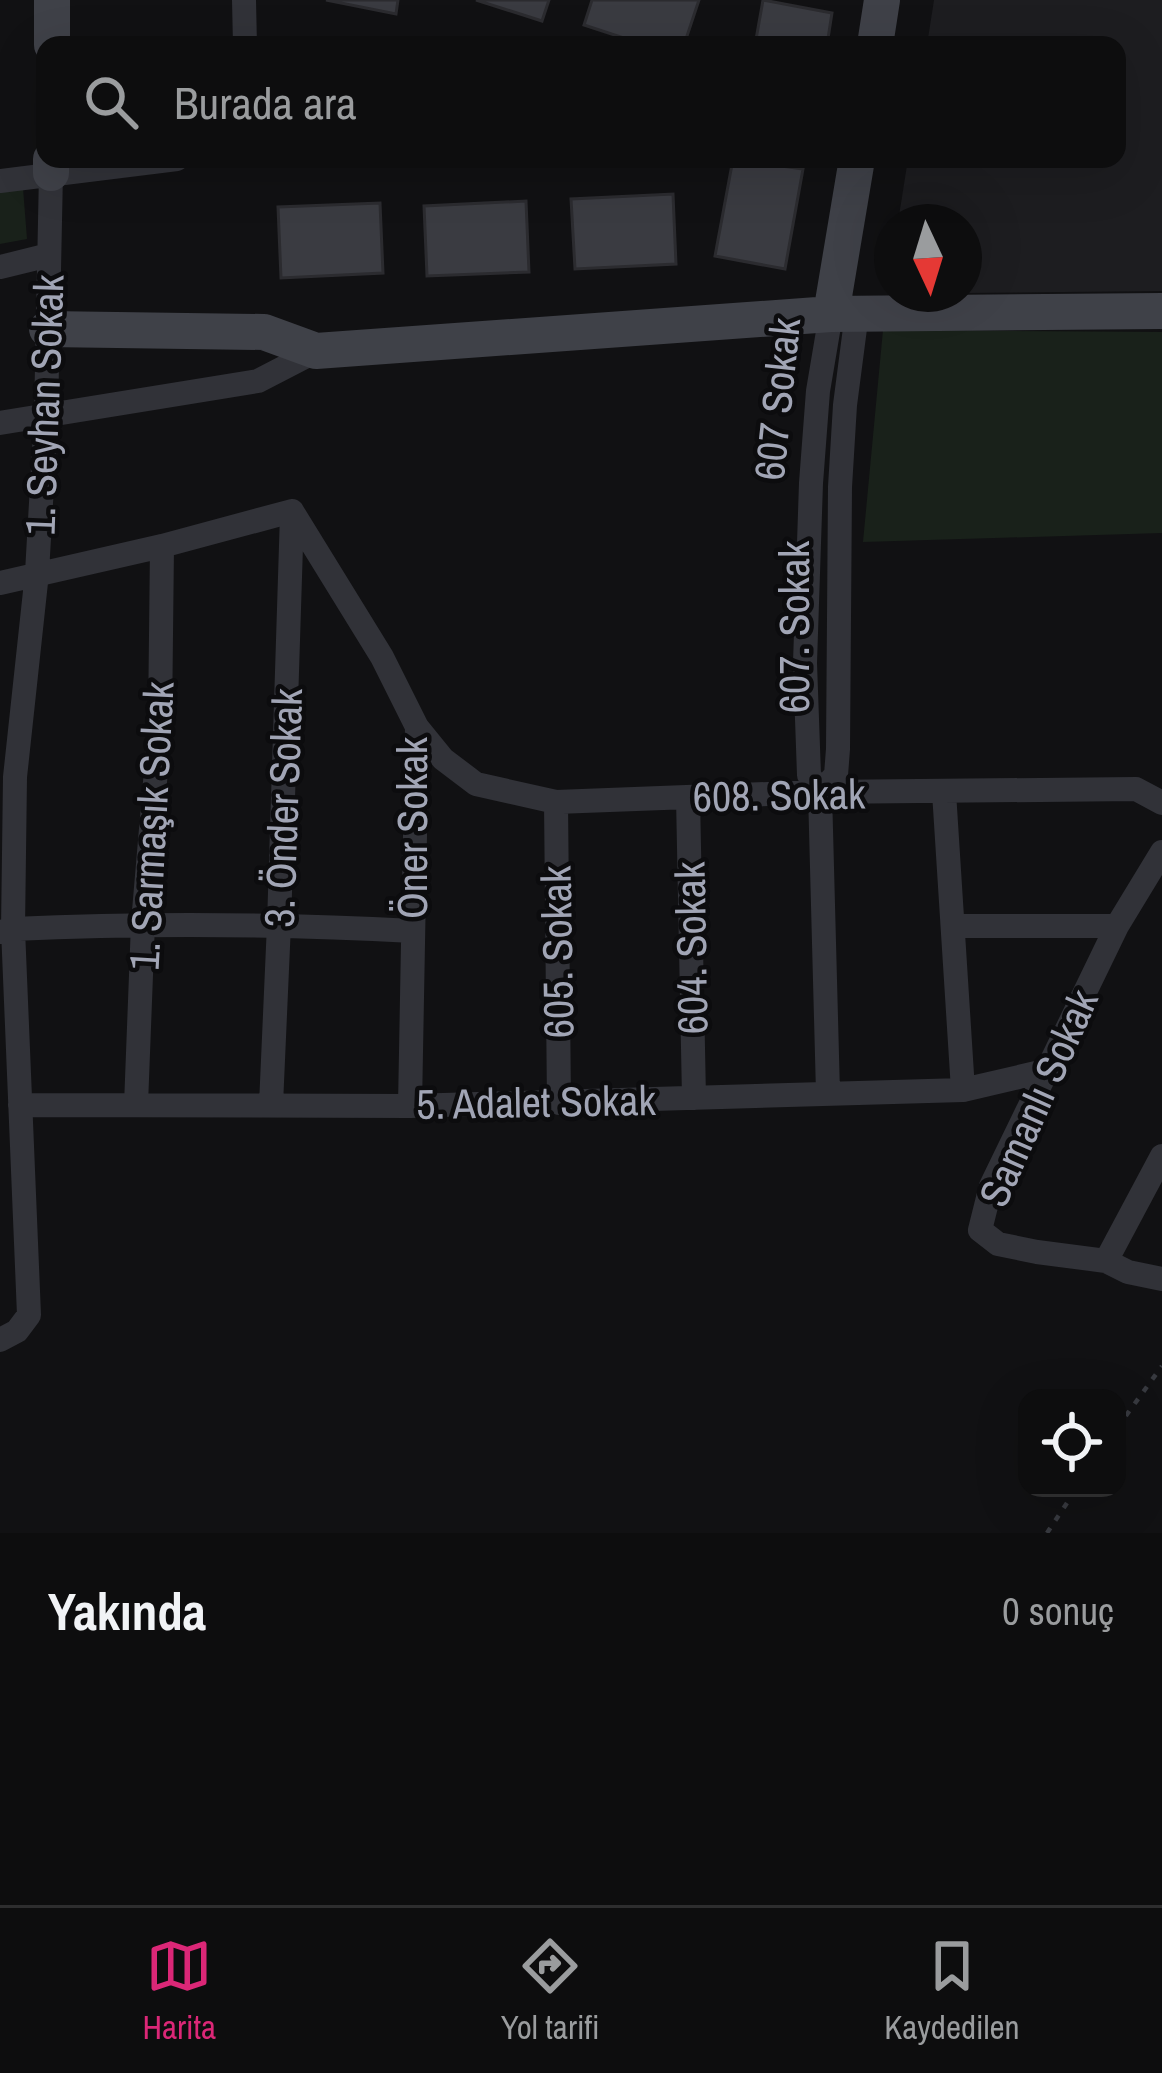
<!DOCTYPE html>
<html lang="tr">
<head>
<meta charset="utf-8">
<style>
	body { margin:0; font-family:"Archivo Narrow",sans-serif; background:#1b1b1c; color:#f1f3f6 }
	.controls { position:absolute; right:36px; bottom:36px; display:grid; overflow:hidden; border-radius:24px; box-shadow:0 12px 48px #0002 }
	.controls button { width:108px; height:108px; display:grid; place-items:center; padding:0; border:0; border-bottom:3px solid #2d2d2e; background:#0d0d0e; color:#f1f3f6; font:60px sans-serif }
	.compass { position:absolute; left:874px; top:204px; width:108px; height:108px; border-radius:50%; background:#0d0d0e; box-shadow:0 12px 48px #0002; rotate:176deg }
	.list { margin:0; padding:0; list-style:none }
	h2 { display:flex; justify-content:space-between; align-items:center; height:156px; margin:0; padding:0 48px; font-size:51px }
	h2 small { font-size:39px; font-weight:400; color:#9a9c9e }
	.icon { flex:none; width:66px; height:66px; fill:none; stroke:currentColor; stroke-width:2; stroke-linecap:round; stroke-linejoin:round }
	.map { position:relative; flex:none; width:1162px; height:1533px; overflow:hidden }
	.search { position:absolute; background:#0d0d0e; box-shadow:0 12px 48px #0002; left:36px; right:36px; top:36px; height:132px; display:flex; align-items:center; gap:30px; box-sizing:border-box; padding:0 42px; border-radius:24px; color:#9a9c9e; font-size:45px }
	.sheet { height:372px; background:#0d0d0e }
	nav { display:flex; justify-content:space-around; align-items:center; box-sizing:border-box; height:168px; border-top:3px solid #2d2d2e; background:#0d0d0e; font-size:33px; color:#9a9c9e }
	nav a { display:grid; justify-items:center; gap:6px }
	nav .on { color:#db2777 }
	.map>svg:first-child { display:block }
	.built { fill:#1d1d20 }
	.green { fill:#19211a }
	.building { fill:#3a3b41; stroke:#2b2b2f; stroke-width:3 }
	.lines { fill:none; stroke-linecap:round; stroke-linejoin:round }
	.path { stroke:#37393f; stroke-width:4.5; stroke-dasharray:6 9; stroke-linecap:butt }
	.street { stroke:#313238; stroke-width:24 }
	.secondary { stroke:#3f4148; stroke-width:36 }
	.labels { text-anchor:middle; stroke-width:9; stroke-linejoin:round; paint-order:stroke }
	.street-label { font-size:42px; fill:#a1a5b5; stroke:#0c0c0e }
</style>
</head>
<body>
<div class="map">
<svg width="1162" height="1533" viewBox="0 0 1162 1533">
	<rect width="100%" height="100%" fill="#111113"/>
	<path class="built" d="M934,0H1162V291L964,293V222H898L908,159H1117V45H927Z"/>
	<path class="green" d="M23,188L27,239L0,244V192Z
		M883,330L1162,332V533L863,542Z"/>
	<path class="building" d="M326,0H398L396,14Z
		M476,0H549L542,21Z
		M592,0H699L684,45H645L584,25Z
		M763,0L832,13L827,45H755Z
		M733,159L803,169L785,269L715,256Z
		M673,194L676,264L575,269L571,199Z
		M526,201L529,272L427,276L424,206Z
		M380,203L383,273L281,278L278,207Z"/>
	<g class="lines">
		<path class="path" d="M1117,1428L1162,1366
			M1047,1533L1077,1488"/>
		<path class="street" d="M244,0L245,45
			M0,181L177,159
			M0,267L49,255
			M0,423L258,381L316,351
			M292,511L382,657L417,727L410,1106
			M0,583L162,546L292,511
			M417,727L443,759L476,784L556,802L820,792L1136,789L1162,803
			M820,792L809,775L805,663L811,483L818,391L831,314
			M944,792L963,1090
			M688,797L694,1098
			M556,802L559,1103
			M1162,852L1117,926L991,1186L980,1230L998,1244L1037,1252L1106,1261L1128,1272L1162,1279
			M953,926H1117
			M0,932L13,929C147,923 279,924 413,931
			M828,1093L820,792L836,775L838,749L840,487L845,405L857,313
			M20,1105L410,1106L963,1090L1049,1070
			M136,1105L143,923L160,723L162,546
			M271,1105L279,924L292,514
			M1106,1261L1162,1156
			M0,1340L17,1331L29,1315L13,929L15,777L37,573L46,415L51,173"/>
		<path class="secondary" d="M52,45V0
			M875,45L882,0
			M51,173V159
			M831,314L857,159
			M47,329L264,332L316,351L831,314L1162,311"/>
	</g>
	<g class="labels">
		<g class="street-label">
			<text transform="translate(777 399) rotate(-84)" y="15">607 Sokak</text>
			<text transform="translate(44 405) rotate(-88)" y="15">1. Seyhan Sokak</text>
			<text transform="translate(794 627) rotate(-90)" y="15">607. Sokak</text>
			<text transform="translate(779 795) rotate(-1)" y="15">608. Sokak</text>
			<text transform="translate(283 808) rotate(-88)" y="15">3. Önder Sokak</text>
			<text transform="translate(151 826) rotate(-87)" y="15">1. Sarmaşık Sokak</text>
			<text transform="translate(412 828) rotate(-90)" y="15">Öner Sokak</text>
			<text transform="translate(691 948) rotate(-91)" y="15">604. Sokak</text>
			<text transform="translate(557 952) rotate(-91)" y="15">605. Sokak</text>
			<text transform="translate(1038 1098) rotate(-66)" y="15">Samanlı Sokak</text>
			<text transform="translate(536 1102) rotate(-1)" y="15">5. Adalet Sokak</text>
		</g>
	</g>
</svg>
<div class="controls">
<button><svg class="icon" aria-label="locate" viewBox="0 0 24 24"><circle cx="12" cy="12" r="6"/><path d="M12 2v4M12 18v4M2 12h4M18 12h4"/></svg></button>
</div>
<svg class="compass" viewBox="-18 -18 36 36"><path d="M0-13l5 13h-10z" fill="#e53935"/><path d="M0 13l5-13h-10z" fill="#9a9c9e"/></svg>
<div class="search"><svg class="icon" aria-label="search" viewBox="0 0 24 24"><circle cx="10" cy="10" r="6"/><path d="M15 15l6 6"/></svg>Burada ara</div>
</div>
<section class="sheet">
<h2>Yakında<small>0 sonuç</small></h2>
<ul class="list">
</ul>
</section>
<nav>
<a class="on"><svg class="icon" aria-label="map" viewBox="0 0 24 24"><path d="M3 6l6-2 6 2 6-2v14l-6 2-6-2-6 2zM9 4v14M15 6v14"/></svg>Harita</a>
<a><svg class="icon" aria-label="directions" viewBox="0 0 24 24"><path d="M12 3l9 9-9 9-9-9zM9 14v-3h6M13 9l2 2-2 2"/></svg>Yol tarifi</a>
<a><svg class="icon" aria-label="saved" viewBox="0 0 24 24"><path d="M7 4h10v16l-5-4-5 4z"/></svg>Kaydedilen</a>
</nav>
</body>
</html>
